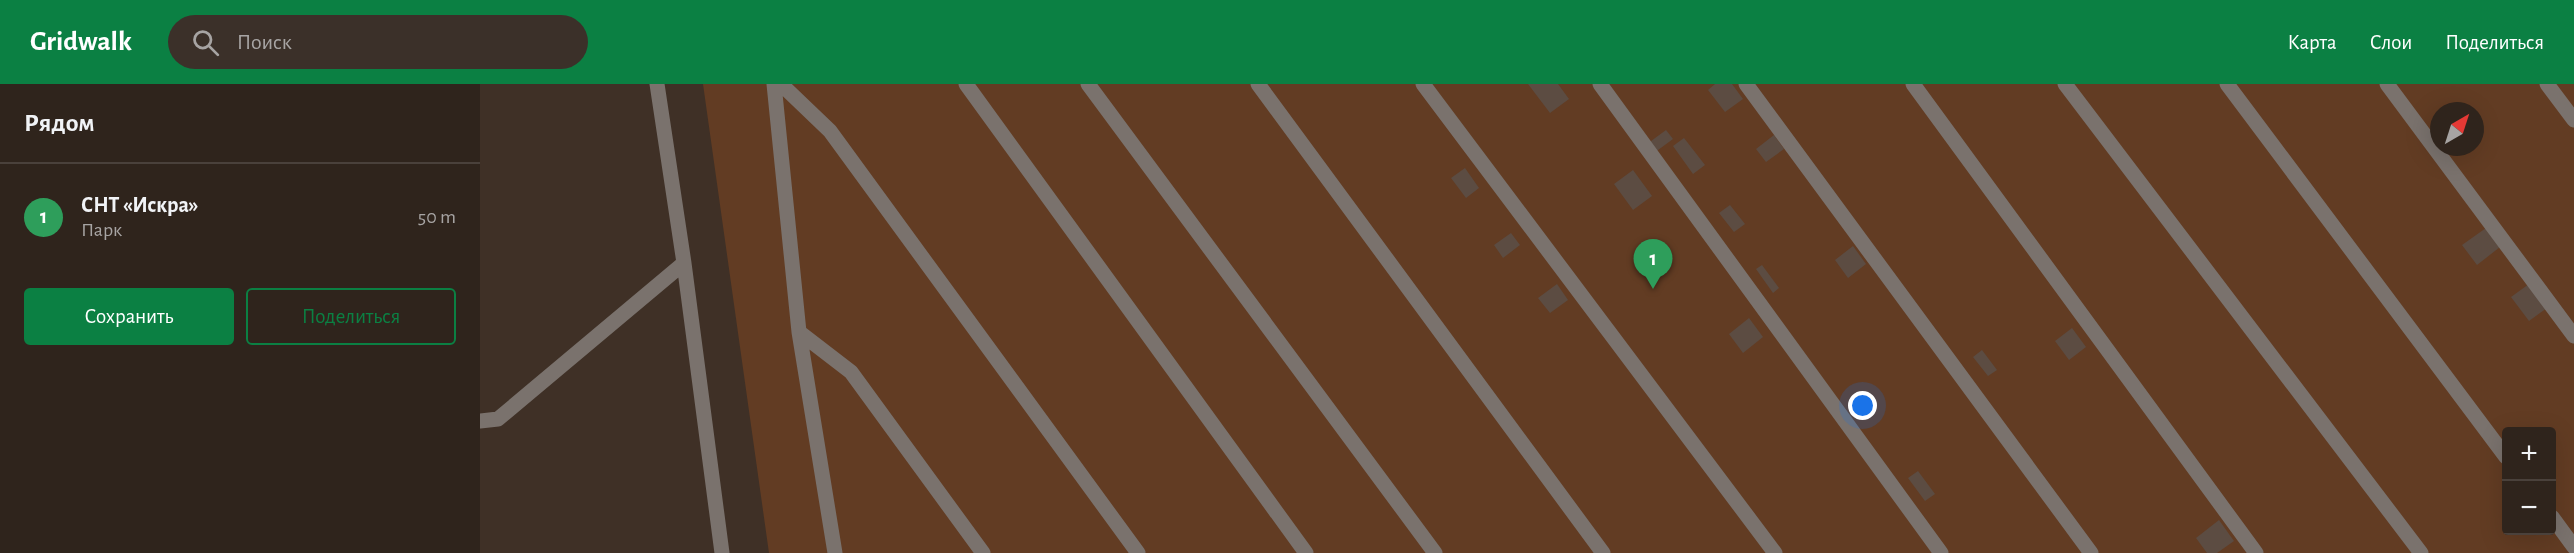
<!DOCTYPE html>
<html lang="ru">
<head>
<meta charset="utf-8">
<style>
	body { margin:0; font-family:"Alegreya Sans",sans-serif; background:#3b3029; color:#f1f3f6 }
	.controls { position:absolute; right:18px; bottom:18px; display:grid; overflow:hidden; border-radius:6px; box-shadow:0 6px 24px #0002 }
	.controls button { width:54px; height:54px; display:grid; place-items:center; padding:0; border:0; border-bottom:2px solid #4a413b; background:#2f241c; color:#f1f3f6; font:30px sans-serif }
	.compass { position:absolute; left:1950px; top:18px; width:54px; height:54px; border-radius:50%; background:#2f241c; box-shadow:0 6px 24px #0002; rotate:39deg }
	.you { position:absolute; left:1383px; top:322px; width:21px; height:21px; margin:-15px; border:4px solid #fff; border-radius:50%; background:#1a73e8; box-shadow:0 0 0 9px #1a73e833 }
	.badge { display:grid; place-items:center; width:39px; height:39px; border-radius:50%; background:#0b8043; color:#fff; font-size:20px; font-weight:700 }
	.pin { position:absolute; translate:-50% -50px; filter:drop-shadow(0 2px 3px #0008) }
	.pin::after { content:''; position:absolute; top:32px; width:21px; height:18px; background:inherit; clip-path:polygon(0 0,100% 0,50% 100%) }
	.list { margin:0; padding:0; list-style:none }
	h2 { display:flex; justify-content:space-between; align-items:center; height:78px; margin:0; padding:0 24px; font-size:26px }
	h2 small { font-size:20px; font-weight:400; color:#a7a4a3 }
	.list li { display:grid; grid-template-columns:39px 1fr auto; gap:18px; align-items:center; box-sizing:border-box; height:108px; padding:0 24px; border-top:2px solid #4a413b }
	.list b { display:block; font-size:22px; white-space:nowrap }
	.list p { margin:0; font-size:20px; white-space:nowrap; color:#a7a4a3 }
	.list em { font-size:20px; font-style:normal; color:#a7a4a3 }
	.actions { display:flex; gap:12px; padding:18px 24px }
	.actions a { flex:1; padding:14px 0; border:2px solid #0b8043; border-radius:6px; text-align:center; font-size:21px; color:#0b8043 }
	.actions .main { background:#0b8043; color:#fff }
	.icon { flex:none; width:33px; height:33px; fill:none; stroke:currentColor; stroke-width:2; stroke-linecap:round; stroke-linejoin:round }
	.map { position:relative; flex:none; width:2094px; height:469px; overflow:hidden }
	header { display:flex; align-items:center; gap:36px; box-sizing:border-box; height:84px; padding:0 30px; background:#0b8043; color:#fff }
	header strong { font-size:28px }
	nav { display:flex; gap:33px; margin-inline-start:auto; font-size:21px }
	.search { width:420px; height:54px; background:#3b3029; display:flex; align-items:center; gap:15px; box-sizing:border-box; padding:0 21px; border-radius:33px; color:#a7a4a3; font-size:22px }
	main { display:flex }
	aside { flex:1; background:#2f241c }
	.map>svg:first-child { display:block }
	.garden { fill:#623c23; fill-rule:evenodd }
	.building { fill:#5c4c42 }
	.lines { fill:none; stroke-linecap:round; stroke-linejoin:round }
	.service { stroke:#7a726d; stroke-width:15 }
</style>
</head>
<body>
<header>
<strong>Gridwalk</strong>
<div class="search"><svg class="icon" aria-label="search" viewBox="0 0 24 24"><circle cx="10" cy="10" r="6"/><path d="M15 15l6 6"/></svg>Поиск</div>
<nav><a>Карта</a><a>Слои</a><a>Поделиться</a></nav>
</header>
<main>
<aside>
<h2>Рядом<small></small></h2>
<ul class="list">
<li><span class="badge" style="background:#2e9e5b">1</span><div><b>СНТ «Искра»</b><p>Парк</p></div><em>50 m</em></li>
</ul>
<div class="actions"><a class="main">Сохранить</a><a>Поделиться</a></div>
</aside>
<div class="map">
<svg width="2094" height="469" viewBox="0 0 2094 469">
	<rect width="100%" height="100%" fill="#3f3026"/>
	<path class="garden" d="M223,0H2094V469H289ZM1959,27H1995V63H1959ZM2026,348H2072V446H2026Z"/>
	<path class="building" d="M1048,0H1078L1089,15L1070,29Z
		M1235,0H1252L1263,15L1245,28L1228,6Z
		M1186,46L1193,55L1174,69L1167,60Z
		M1294,51L1304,65L1286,78L1276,65Z
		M1204,54L1225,81L1213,90L1193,62Z
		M985,84L999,104L986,114L971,94Z
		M1153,86L1172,112L1153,126L1134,100Z
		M1250,121L1265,140L1254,148L1239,129Z
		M2006,144L2020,163L1997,181L1982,161Z
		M1031,149L1040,161L1023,174L1014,161Z
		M1373,162L1386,180L1368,194L1355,176Z
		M1282,181L1299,204L1293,209L1276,185Z
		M1077,200L1088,216L1070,229L1058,214Z
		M2049,200L2067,224L2049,237L2031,213Z
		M1269,234L1283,253L1263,269L1249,250Z
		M1592,244L1606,263L1589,276L1575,257Z
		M1502,266L1517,286L1508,292L1493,273Z
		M1438,387L1455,410L1445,417L1428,394Z
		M1739,436L1754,457L1737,469H1727L1716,454Z"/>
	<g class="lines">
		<path class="service" d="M177,0L204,179L242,469
			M294,0L319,248L355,469
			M301,0L350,47L658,469
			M486,0L826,469
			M608,0L955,469
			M778,0L1123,469
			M943,0L1295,469
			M1120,0L1461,469
			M1266,0L1611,469
			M1433,0L1776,469
			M1585,0L1941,469
			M1747,0L2026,373
			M1907,0L2094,252
			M2067,0L2094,36
			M319,248L371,288L503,469
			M0,337L18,335L204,179
			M2072,433L2094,463"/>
	</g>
</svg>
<div class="controls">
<button>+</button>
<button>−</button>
</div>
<svg class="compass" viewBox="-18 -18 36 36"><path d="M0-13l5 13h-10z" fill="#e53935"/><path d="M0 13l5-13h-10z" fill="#a7a4a3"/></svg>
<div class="you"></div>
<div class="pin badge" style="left:1173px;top:205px;background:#2e9e5b">1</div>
</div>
</main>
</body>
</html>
